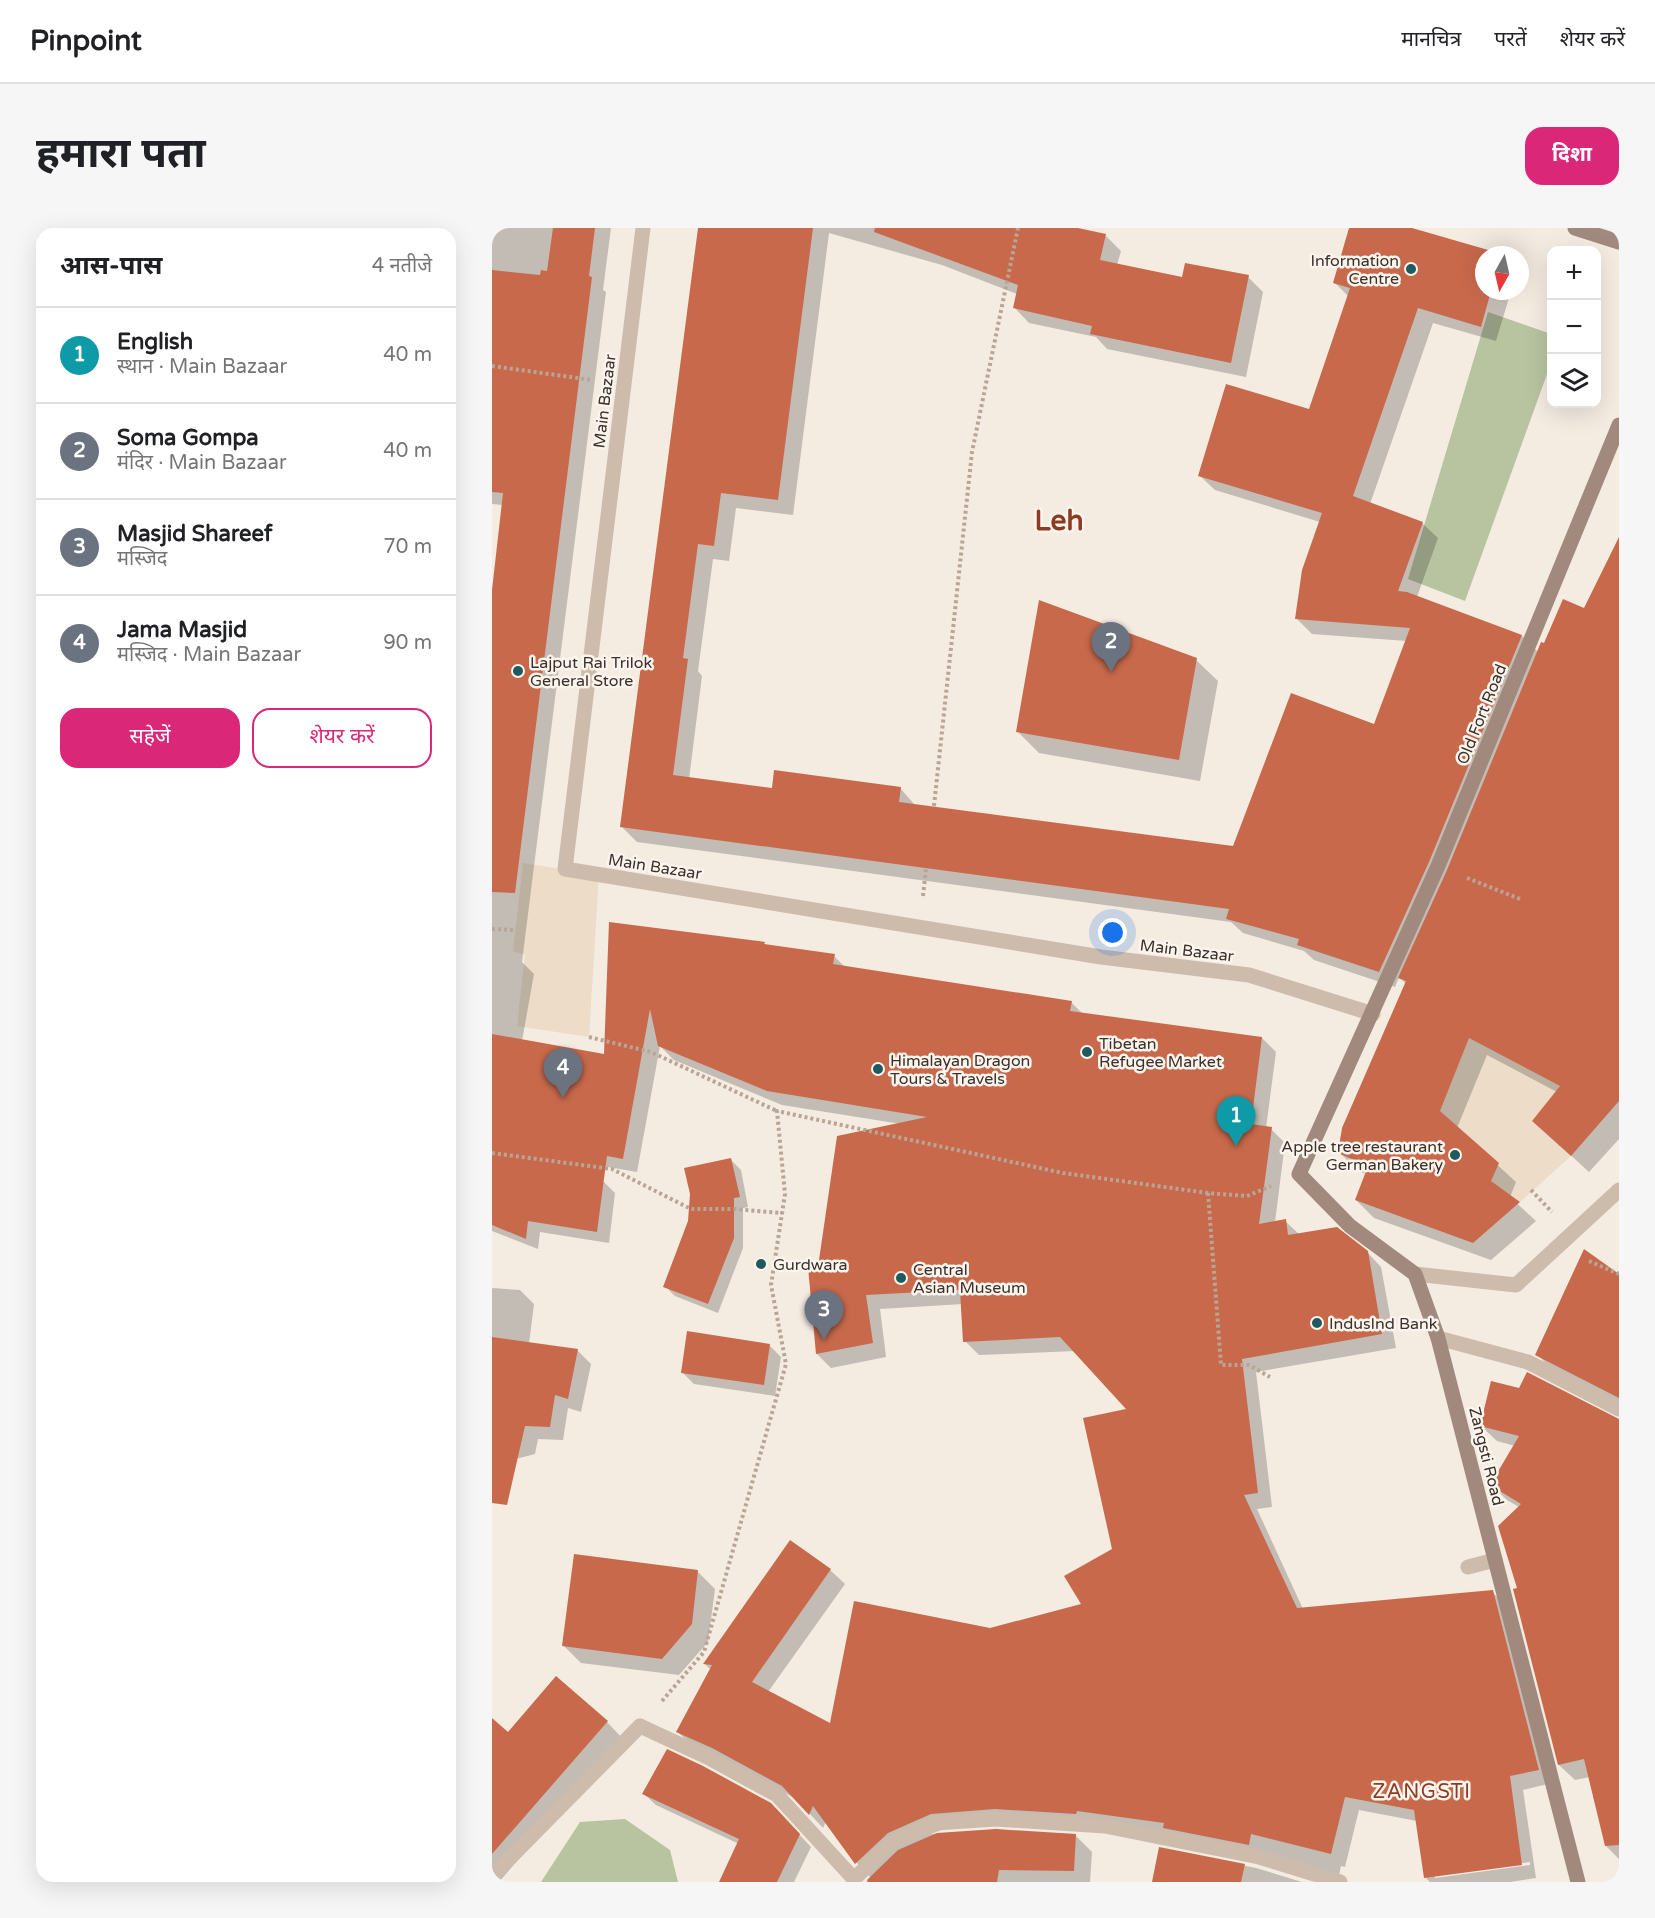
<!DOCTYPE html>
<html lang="hi">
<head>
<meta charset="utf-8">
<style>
	body { margin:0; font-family:"Varela Round","Noto Sans Devanagari",sans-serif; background:#f6f6f6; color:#202124 }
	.controls { position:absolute; right:18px; top:18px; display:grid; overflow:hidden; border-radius:12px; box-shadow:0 6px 24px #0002 }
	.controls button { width:54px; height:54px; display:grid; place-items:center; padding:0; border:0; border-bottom:2px solid #e0e0e0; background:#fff; color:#202124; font:30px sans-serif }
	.compass { position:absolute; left:983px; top:18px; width:54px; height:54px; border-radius:50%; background:#fff; box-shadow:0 6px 24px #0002; rotate:188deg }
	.you { position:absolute; left:621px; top:705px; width:21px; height:21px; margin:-15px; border:4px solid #fff; border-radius:50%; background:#1a73e8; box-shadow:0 0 0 9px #1a73e833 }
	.badge { display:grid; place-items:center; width:39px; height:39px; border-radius:50%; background:#db2777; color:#fff; font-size:20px; font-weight:700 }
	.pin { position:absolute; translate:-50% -50px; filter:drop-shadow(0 2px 3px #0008) }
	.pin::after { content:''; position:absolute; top:32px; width:21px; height:18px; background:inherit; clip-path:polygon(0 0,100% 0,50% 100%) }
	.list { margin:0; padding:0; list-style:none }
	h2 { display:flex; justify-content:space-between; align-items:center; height:78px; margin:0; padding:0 24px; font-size:26px }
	h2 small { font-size:20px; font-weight:400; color:#757577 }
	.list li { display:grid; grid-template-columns:39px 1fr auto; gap:18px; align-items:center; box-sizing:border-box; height:96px; padding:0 24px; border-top:2px solid #e0e0e0 }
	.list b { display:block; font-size:22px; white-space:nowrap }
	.list p { margin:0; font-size:20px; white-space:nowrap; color:#757577 }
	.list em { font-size:20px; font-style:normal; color:#757577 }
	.actions { display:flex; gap:12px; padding:18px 24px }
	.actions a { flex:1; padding:14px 0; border:2px solid #db2777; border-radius:18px; text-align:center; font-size:21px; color:#db2777 }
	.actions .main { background:#db2777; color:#fff }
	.icon { flex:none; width:33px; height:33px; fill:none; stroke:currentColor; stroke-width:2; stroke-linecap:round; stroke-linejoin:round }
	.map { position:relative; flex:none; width:1127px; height:1654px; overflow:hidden; border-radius:18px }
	header { display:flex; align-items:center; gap:36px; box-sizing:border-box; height:84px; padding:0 30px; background:#fff; border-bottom:2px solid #e0e0e0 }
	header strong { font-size:28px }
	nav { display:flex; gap:33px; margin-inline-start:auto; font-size:21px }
	.intro { display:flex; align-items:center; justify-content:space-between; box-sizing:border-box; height:144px; padding:0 36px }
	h1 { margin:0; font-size:42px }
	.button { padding:15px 27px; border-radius:18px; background:#db2777; color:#fff; font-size:21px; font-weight:700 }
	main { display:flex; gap:36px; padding:0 36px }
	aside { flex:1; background:#fff; border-radius:18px; box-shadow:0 6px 24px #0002 }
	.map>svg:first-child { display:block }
	.green { fill:#b8c4a0 }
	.plaza { fill:#ecdcc8 }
	.shadow { fill:#0003; fill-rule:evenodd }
	.building { fill:#c8694b }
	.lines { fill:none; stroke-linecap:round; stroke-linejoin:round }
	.path { stroke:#b9a596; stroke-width:4; stroke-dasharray:3 3; stroke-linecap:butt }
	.lane { stroke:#cdbbac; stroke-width:15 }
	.street { stroke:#cdbbac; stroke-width:15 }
	.secondary { stroke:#a18a7d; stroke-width:15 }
	.poi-dot { fill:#1f5a5e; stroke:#fbf5ee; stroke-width:2 }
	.labels { text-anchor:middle; stroke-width:5; stroke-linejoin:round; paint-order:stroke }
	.poi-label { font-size:16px; fill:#3b302b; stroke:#fbf5ee; text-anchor:start }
	.street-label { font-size:16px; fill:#3b302b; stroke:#fbf5ee }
	.quarter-label { font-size:20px; letter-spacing:1.5px; fill:#8c3b22; stroke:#fbf5ee }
	.town-label { font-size:28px; font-weight:bold; fill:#8c3b22; stroke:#fbf5ee }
</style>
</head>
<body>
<header>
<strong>Pinpoint</strong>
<nav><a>मानचित्र</a><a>परतें</a><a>शेयर करें</a></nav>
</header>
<div class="intro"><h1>हमारा पता</h1><a class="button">दिशा</a></div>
<main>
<aside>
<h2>आस-पास<small>4 नतीजे</small></h2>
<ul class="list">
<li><span class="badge" style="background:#0f9aa8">1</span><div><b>English</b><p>स्थान · Main Bazaar</p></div><em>40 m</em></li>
<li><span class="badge" style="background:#6b7280">2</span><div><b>Soma Gompa</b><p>मंदिर · Main Bazaar</p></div><em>40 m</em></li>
<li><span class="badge" style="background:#6b7280">3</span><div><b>Masjid Shareef</b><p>मस्जिद</p></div><em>70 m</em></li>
<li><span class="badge" style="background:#6b7280">4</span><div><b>Jama Masjid</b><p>मस्जिद · Main Bazaar</p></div><em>90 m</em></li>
</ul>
<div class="actions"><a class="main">सहेजें</a><a>शेयर करें</a></div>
</aside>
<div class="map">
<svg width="1127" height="1654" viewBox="0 0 1127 1654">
	<rect width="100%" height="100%" fill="#f4ebe1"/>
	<path class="green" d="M996,84L1059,106V135L973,373L916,351Z
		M133,1591L178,1622L186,1654H49L88,1594Z"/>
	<path class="plaza" d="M31,635L107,647L97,809L25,798L33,727L21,723Z
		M977,810L1068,858L1040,893L1079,928L1028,974L999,953L1006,935L948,883Z"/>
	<path class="shadow" d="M0,0H119L111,62L114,64L30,734L42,746L30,813L114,828L118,696L272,715L275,718L342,728L354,740L579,774L591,786L770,810L784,824L774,900L779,901L793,915L783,994L793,993L808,1007L875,1024L889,1039L904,1120L764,1144L780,1279L765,1281L811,1381L1000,1364L1015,1378L1060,1555L1031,1562L1044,1650L1018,1654H938L933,1649L925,1593L867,1582L853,1639L849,1638L846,1652L687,1613L520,1595L454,1600L439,1606L504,1602L583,1607L600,1624L598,1654H374L379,1650L365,1635L334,1593L331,1600L304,1571L235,1534L200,1518L186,1504L219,1442L213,1436L299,1314L338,1342L353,1356L276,1464L339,1497L498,1402L591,1377L621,1321L636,1181L583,1123L487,1127L473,1113L471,1076L388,1081L394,1129L339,1140L325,1126L327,1040L409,896L290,877L182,832L168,818L145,944L0,919V371L11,277L0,276ZM1038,1634V1637L943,1650V1647Z
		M207,0H580L614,8L629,23L625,37L692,50L756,49L771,64L754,149L615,121L604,109L537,95L522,79L525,66L450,37L337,5L301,287L244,280L237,333L221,331L206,443L210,448L197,551L281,562L408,560L423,577L742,620L882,498L915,413L820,406L804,390L828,294L723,262L707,247L818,183L857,69L843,55L859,0H915L1007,27H992V63H1019L1004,113L941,95L878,276L930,295L946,310L925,369L1030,408L1046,424L1093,381L1127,312V911L1097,944L1060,910L1065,864L995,827L965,900L1024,954L1018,969L1044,993L999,1032L882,990L864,972L874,946L866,943L848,925L914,756L907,749L903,759L822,732L812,723L751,705L739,694L145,614L130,599Z
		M704,432L726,453L708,553L547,525L526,504Z
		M239,932L249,942L256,979L251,980V1020L226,1085L183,1068L173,1058Z
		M111,953L123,965L117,1015L48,1004L46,1021L0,1003V960Z
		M1127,1048V1176L1060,1142L1045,1126Z
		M0,1060L28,1062L42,1076L37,1116L85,1122L99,1136L89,1184L76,1180L71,1212L46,1211L43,1226L0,1237Z
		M278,1118L289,1129L283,1168L202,1156L191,1145Z
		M1127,1192V1631L1114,1618L1098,1549L1083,1552L1067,1537L1027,1362V1279L1015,1272L1000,1257L1023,1218L1005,1213L989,1198Z
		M206,1344L223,1361L216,1414L187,1447L89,1435L72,1418Z
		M0,1492L16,1506L115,1494L131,1511L7,1654H0Z
		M152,1566L290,1588L319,1619L302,1654H238L247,1616L164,1577Z
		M668,1621L764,1640L810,1654H662Z"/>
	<path class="building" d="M61,0H103L97,48L100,49L23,665L0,664V362L11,265L0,264V42L48,47L49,42L55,43Z
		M206,0H321L286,272L229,265L222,318L206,316L191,430L196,431L181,547L280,560L282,542L409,559L407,574L741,618L799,465L882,496L918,400L803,391L810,342L830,285L706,248L734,156L817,181L858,60L841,55L857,0H920L1010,26L992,27V63H999L989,99L926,80L861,268L931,294L906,363L915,364L1030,407L937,634L887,744L805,717L807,711L734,691L737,681L128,599Z
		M383,0H586L614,6L608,32L690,49L693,35L757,47L739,135L598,106L600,98L521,80L526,57L382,4Z
		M1127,309V873L1079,928L1040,893L1068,858L977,810L948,883L1007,935L999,953L1028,974L981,1015L863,972L876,938L846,925L850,900L914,753L906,750L955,642L1049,414L1052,415L1071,371L1092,380Z
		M547,372L705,430L687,532L524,504Z
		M117,694L273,714L272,716L343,726L341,736L580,773L578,783L770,809L759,896L780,899L767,996L794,991L796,1007L845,999L876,1023L890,1106L750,1131L766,1265L752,1267L805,1380L1001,1362L1047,1542L1018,1548L1030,1637L932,1650L922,1582L853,1569L839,1626L759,1606L757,1617L671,1600L672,1595L585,1583L584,1586L503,1581L439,1586L396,1605L363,1636L321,1578L317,1587L290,1558L220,1520L184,1504L220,1437L211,1436L298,1312L339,1341L260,1454L338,1495L362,1373L498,1400L589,1376L572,1348L620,1321L591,1190L634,1181L568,1109L471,1114L468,1062L374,1067L381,1115L324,1126L316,1039H326L345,908L435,889L275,863L166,818L158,781L131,931L115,928L105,1004L36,993L34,1011L0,997V806L112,826Z
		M239,930L248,969L242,970V1010L216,1076L171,1059L196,993L198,966L192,940Z
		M1092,1021L1127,1046V1170L1043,1127Z
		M195,1103L278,1116L272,1157L189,1145Z
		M0,1109L86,1121L76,1171L63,1167L58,1199L33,1198L15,1277L0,1275Z
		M1035,1144L1127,1191V1617L1113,1618L1092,1531L1066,1537L1021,1361L1025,1360L1006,1298L1029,1276L998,1257L1027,1208L988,1198L999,1153L1027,1160Z
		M82,1326L206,1342L200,1396L170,1431L70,1418Z
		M64,1448L116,1493L0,1626V1490L16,1504Z
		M175,1521L211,1538L279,1575L308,1606L285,1654H227L247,1611L150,1566Z
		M504,1601L584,1606L582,1643L507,1642L505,1654H376L375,1652L406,1622L445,1605Z
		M667,1619L753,1636L749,1654H660Z"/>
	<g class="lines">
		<path class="path" d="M0,138L100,152
			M442,578L480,224L526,0
			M975,650L1028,671
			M431,668L434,641
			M0,701L23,702
			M97,809L159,824L285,883
			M0,925L120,941L199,981H243L290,985
			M1039,962L1060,984
			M716,965L729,1137H757L778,1149
			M1097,1033L1127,1046
			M170,1473L212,1424L294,1136L279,1057L293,966L285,883L571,945L716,965L755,968L779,958"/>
		<path class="lane" d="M976,1339L1003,1332
			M0,1648L148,1498"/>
		<path class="street" d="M151,0L73,641L609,729L757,747L881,786
			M923,1046L1024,1057L1127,962
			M946,1110L1036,1134L1127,1181
			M148,1498L215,1529L285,1567L362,1651L400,1614L443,1595L504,1591L613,1598L767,1629L848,1654"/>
		<path class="secondary" d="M1083,0L1127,14
			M1086,1654L946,1110L923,1046L858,998L807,946L946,638L1127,197"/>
	</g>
	<g class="poi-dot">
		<circle cx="919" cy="41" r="6"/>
		<circle cx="26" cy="443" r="6"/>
		<circle cx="595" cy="824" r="6"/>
		<circle cx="386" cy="841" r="6"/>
		<circle cx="963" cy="927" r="6"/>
		<circle cx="269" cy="1036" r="6"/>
		<circle cx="409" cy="1050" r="6"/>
		<circle cx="825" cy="1095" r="6"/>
	</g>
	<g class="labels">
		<g class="poi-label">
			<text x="907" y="38" text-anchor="end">Information<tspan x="907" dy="18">Centre</tspan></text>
			<text x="38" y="440">Lajput Rai Trilok<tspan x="38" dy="18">General Store</tspan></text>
			<text x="607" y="821">Tibetan<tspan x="607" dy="18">Refugee Market</tspan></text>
			<text x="398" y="838">Himalayan Dragon<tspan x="398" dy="18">Tours &amp; Travels</tspan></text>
			<text x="951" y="924" text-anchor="end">Apple tree restaurant<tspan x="951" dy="18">German Bakery</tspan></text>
			<text x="281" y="1042">Gurdwara</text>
			<text x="421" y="1047">Central<tspan x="421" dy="18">Asian Museum</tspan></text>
			<text x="837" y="1101">IndusInd Bank</text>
		</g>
		<g class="street-label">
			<text transform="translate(112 173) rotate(-83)" y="6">Main Bazaar</text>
			<text transform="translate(989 486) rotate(-68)" y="6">Old Fort Road</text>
			<text transform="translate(163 638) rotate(9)" y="6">Main Bazaar</text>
			<text transform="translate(695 722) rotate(7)" y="6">Main Bazaar</text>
			<text transform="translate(995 1228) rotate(76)" y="6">Zangsti Road</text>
		</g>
		<g class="quarter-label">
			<text x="930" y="1570">ZANGSTI</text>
		</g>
		<g class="town-label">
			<text x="567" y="302">Leh</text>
		</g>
	</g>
</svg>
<div class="controls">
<button>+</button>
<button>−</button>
<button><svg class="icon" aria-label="layers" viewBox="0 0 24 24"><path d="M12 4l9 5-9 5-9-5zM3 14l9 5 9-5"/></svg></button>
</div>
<svg class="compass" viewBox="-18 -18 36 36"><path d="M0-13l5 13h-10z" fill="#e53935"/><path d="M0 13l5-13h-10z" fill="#757577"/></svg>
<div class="you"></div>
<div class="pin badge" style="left:744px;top:918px;background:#0f9aa8">1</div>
<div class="pin badge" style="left:619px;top:444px;background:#6b7280">2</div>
<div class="pin badge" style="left:332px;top:1112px;background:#6b7280">3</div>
<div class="pin badge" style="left:71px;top:870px;background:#6b7280">4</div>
</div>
</main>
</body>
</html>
